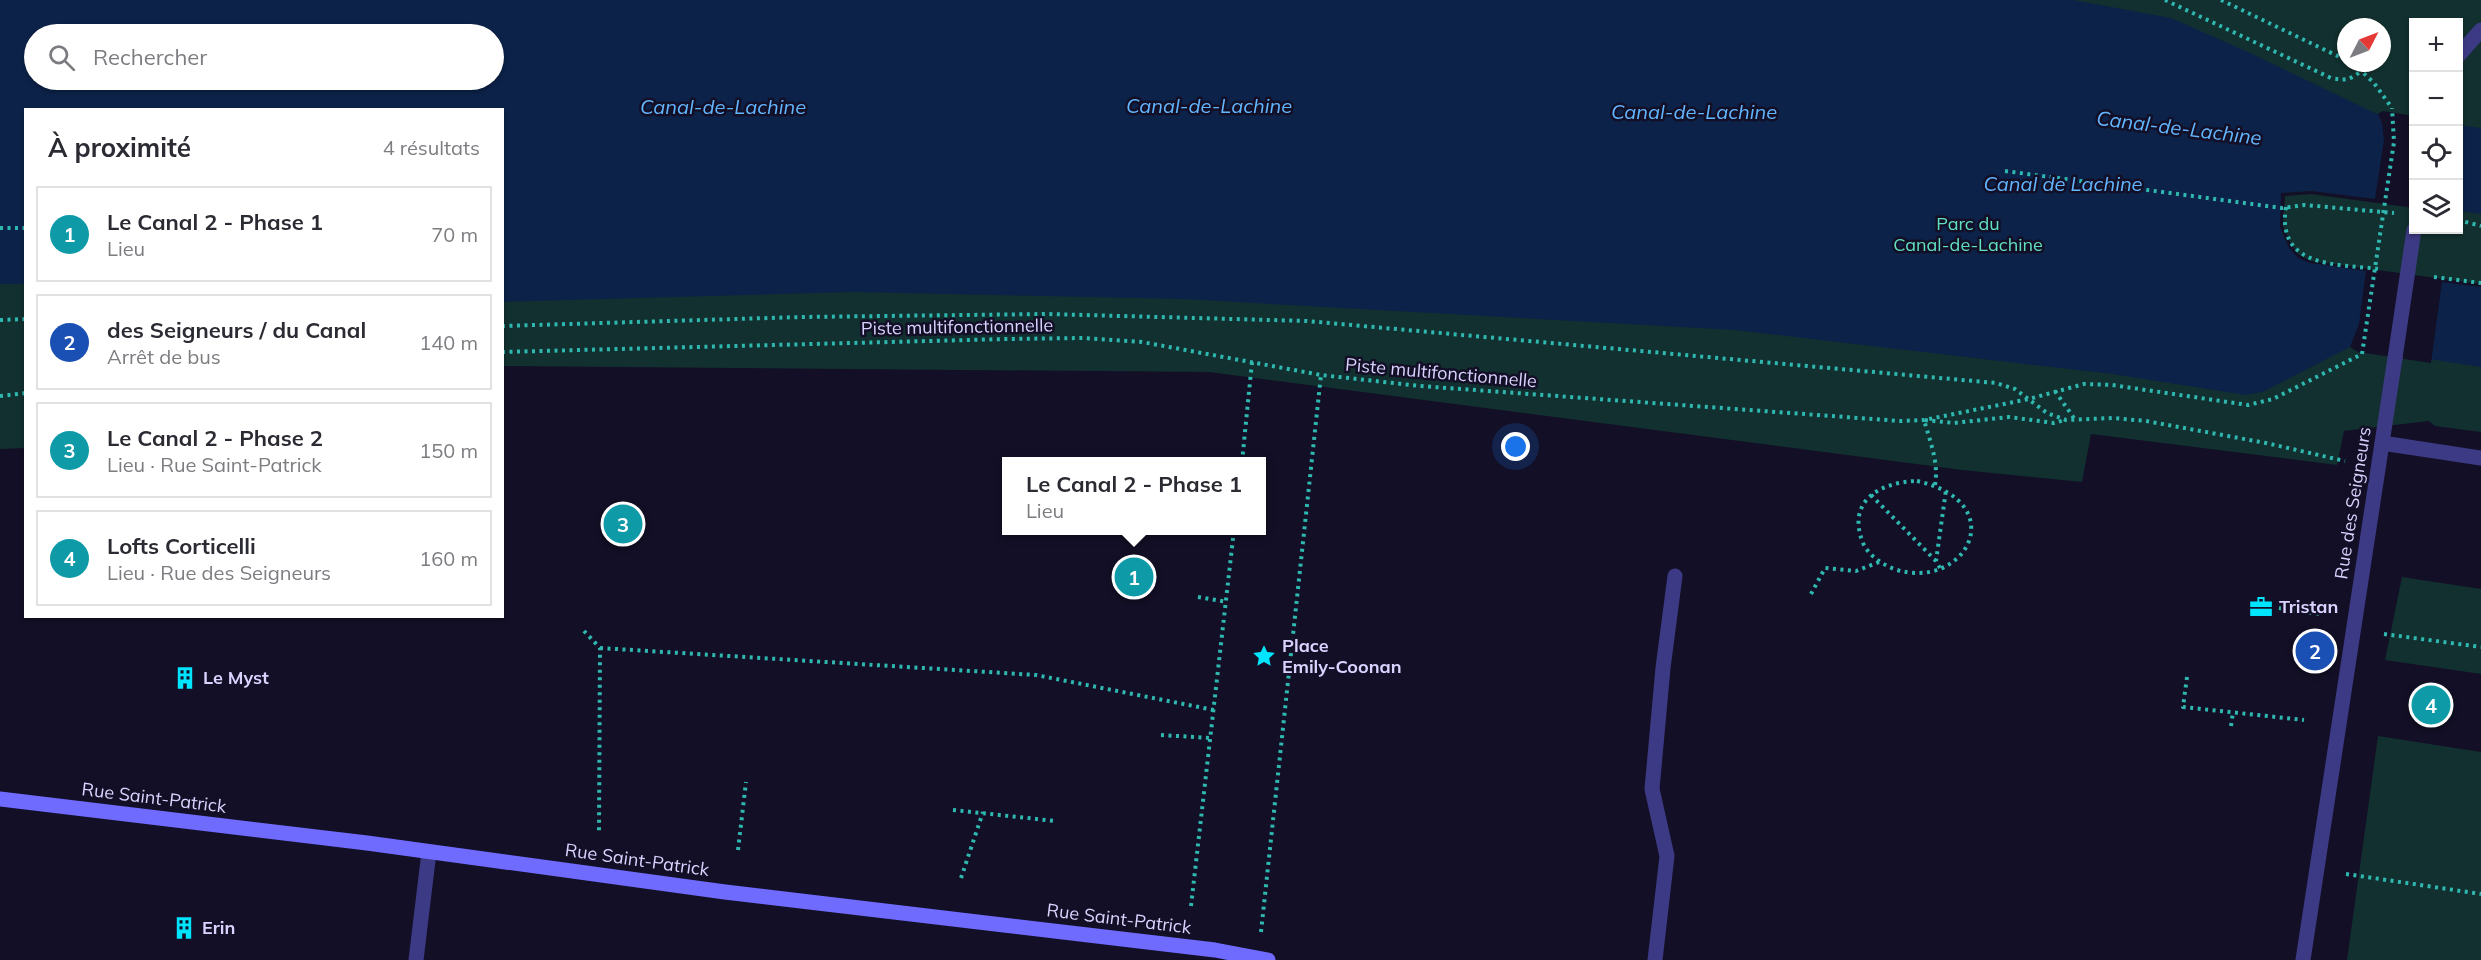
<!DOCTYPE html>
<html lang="fr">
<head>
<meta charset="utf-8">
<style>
	body { margin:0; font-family:Mulish,sans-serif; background:#f2f2f3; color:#2b2b33 }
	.controls { position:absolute; right:18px; top:18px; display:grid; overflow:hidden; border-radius:0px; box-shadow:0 2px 4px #0004 }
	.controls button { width:54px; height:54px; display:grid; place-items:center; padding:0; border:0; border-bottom:2px solid #e1e1e2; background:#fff; color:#2b2b33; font:30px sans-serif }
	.compass { position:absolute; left:2337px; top:18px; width:54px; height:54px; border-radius:50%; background:#fff; box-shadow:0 2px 4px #0004; rotate:48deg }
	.you { position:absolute; left:1516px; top:447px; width:21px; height:21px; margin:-15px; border:4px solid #fff; border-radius:50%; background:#1a73e8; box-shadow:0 0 0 9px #1a73e833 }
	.badge { display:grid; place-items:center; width:39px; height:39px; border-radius:50%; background:#d93025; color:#fff; font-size:20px; font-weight:700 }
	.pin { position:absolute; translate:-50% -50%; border:3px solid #fff; box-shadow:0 2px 6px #0006 }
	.popup { position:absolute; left:1002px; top:457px; width:264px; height:78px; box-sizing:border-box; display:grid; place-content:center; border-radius:0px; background:#fff; filter:drop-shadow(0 2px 4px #0005); font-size:20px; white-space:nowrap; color:#7c7c81 }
	.popup b { font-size:22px; color:#2b2b33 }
	.popup::after { content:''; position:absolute; left:50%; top:100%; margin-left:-12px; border:12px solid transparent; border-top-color:#fff }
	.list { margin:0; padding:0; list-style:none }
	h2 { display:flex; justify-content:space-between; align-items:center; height:78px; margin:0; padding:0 24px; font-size:26px }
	h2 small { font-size:20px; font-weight:400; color:#7c7c81 }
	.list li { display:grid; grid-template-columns:39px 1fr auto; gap:18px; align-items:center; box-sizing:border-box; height:96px; margin:0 12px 12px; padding:0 12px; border:2px solid #e1e1e2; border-radius:0px }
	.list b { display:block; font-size:22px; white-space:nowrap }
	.list p { margin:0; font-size:20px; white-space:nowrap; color:#7c7c81 }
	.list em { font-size:20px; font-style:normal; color:#7c7c81 }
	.icon { flex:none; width:33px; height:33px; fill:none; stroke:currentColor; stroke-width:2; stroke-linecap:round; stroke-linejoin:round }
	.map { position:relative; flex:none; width:2481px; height:960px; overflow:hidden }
	.search { position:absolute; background:#fff; box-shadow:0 2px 4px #0004; left:24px; top:24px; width:480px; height:66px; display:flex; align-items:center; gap:15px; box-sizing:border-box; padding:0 21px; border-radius:33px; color:#7c7c81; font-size:22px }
	.panel { position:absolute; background:#fff; box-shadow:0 2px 4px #0004; left:24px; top:108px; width:480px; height:510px; border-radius:0px }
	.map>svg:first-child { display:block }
	.green { fill:#12302f; fill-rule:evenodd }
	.water { fill:#0c2248; fill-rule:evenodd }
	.pier { fill:#130f26 }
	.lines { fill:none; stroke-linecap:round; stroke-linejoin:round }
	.path { stroke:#2fb8b0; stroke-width:4; stroke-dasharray:3 4.5; stroke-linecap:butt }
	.lane { stroke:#3d3a85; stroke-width:15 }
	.street { stroke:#3d3a85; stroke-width:15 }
	.secondary { stroke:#6f6bff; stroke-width:15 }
	.path-bridge { stroke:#2fb8b0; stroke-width:4; stroke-dasharray:3 4.5; stroke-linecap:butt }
	.street-bridge { stroke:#3d3a85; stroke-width:15 }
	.labels { text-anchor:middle; stroke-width:5; stroke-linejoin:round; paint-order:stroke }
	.park-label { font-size:18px; fill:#5fe0c0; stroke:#130f26 }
	.street-label { font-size:18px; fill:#d9d4ff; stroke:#130f26 }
	.poi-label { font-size:18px; font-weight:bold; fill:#d9d4ff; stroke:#130f26; text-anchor:start }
	.water-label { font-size:20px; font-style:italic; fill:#62b6ff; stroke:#130f26 }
</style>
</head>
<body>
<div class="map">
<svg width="2481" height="960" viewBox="0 0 2481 960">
	<rect width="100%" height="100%" fill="#130f26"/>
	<path class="green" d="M0,0H2481V432L2435,426L2429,421L2344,431L2337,465L2091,434L2082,482L1962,470L1209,372L503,366L502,110H26L25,448L0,449ZM2414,22H2458V230H2414ZM2346,27H2382V63H2346ZM34,34H494V80H34Z
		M2402,577L2481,589V674L2385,660Z
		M2378,736L2481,752V960H2347Z"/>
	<path class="water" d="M0,0H2073L2171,18L2248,52L2375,113L2413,119V205L2311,191L2282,193C2281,233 2275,238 2310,263L2481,287V367L2350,347L2263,392L2246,395L2112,374L1735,330L1182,299L853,292L503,302L502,110H26L25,284H0ZM34,34H494V80H34Z
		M2458,125L2481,128V214L2459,211Z"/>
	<path class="pier" d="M2383,111L2414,116V208L2311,194L2285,196L2283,226L2292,246L2299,255L2311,261L2481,284V287L2442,282L2431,363L2358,352L2350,347L2359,324L2366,271L2310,263L2298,258L2289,248L2280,227L2281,193L2311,191L2375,199L2384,140L2382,123L2378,114Z"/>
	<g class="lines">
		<path class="path" d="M2165,0L2331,78C2345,81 2351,80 2362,70
			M2221,0L2346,60
			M2353,63L2374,83L2392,108
			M2005,171L2282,208L2305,205L2394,213
			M2286,207C2276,268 2337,264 2379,269
			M2458,220L2481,226
			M0,228H26
			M2434,277L2481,283
			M0,320L26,319
			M502,326L802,317L1047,314L1307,321L1996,383L2015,389L2047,413L2066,420L2113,418L2146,421L2266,443L2345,461
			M502,352L1006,339L1083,338L1142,342L1321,375L1420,386L1900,421L1924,420L2029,399L2084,384L2112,385L2248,405L2273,399L2362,354
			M2055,391L2076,421
			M0,396L26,393
			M1242,462L1252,362
			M1917,481C2014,503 1965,593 1894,569C1882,564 1869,556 1863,543C1846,501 1880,482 1917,481Z
			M1935,485C1939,463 1930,441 1924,420L1954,423L2009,417L2054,423L2065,420
			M1871,495L1936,561
			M1940,568L1936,561L1946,490
			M1811,594L1825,568L1856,571L1879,562
			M1198,597L1227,602
			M2279,608L2321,614
			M584,631L600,648L599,832
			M2384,634L2481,647
			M600,648L1036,675L1214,710
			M2187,677L2183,707L2304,720
			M2231,726L2233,712
			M1161,735L1211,738
			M953,810L1055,821
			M738,850L746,782
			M2346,874L2481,894
			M961,878L983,812
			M1191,906L1234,530
			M1261,932L1321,375"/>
		<path class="lane" d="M2382,443L2481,458
			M1655,960L1667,856L1652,789L1663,668L1675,576"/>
		<path class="street" d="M2458,56L2481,30
			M416,960L429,852
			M2303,960L2395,358"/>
		<path class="secondary" d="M0,799L367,843L725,892L1215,950L1268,960"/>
		<path class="path-bridge" d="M2362,354L2394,142L2392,108"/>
		<path class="street-bridge" d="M2395,358L2414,230"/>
	</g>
	<defs>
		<g id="office-bare" transform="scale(1.8)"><path d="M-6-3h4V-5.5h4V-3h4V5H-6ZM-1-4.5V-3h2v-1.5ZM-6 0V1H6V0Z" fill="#00e5ff" stroke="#130f26" stroke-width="2.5" paint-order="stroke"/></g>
		<g id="sight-bare" transform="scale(1.8)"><path d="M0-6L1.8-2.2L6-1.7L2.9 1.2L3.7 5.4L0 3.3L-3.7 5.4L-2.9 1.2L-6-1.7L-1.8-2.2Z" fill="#00e5ff" stroke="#130f26" stroke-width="2.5" paint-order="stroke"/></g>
		<g id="building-bare" transform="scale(1.8)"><path d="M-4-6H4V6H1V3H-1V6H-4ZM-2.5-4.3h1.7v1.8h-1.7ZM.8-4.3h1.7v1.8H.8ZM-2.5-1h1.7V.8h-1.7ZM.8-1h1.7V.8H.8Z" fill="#00e5ff" stroke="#130f26" stroke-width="2.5" paint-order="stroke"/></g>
	</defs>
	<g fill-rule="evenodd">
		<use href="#office-bare" x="2261" y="607"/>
		<use href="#sight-bare" x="1264" y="656"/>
		<use href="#building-bare" x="185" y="678"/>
		<use href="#building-bare" x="184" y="928"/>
	</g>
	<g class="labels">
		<g class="park-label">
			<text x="1968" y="230">Parc du<tspan x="1968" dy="21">Canal-de-Lachine</tspan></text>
		</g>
		<g class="street-label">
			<text transform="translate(957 327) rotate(-1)" y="6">Piste multifonctionnelle</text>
			<text transform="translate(1441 373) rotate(5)" y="6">Piste multifonctionnelle</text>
			<text transform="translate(2353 503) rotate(-81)" y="6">Rue des Seigneurs</text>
			<text transform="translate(154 798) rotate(7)" y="6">Rue Saint-Patrick</text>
			<text transform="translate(637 860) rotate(8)" y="6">Rue Saint-Patrick</text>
			<text transform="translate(1119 919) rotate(7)" y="6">Rue Saint-Patrick</text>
		</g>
		<g class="poi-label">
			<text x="2279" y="613">Tristan</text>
			<text x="1282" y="652">Place<tspan x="1282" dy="21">Emily-Coonan</tspan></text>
			<text x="203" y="684">Le Myst</text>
			<text x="202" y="934">Erin</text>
		</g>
		<g class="water-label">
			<text x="1209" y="113">Canal-de-Lachine</text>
			<text x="723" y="114">Canal-de-Lachine</text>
			<text x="1694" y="119">Canal-de-Lachine</text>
			<text transform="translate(2179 128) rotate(7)" y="7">Canal-de-Lachine</text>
			<text x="2063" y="191">Canal de Lachine</text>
		</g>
	</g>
</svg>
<div class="controls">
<button>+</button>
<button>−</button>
<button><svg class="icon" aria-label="locate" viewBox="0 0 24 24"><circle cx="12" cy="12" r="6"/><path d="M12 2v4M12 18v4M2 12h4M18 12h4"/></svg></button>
<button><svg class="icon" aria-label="layers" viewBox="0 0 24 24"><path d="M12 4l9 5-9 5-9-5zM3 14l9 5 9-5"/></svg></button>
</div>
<svg class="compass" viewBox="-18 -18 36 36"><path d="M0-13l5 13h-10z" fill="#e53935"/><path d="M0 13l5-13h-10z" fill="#7c7c81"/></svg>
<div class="you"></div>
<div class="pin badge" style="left:1134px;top:577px;background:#0f9aa8">1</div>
<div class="popup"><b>Le Canal 2 - Phase 1</b>Lieu</div>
<div class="pin badge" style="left:2315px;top:651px;background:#1a4fb4">2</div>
<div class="pin badge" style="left:623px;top:524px;background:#0f9aa8">3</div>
<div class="pin badge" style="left:2431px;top:705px;background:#0f9aa8">4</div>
<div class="search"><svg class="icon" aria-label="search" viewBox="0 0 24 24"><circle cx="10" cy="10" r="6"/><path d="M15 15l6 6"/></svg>Rechercher</div>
<section class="panel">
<h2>À proximité<small>4 résultats</small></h2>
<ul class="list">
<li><span class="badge" style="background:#0f9aa8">1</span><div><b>Le Canal 2 - Phase 1</b><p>Lieu</p></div><em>70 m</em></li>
<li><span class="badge" style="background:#1a4fb4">2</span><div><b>des Seigneurs / du Canal</b><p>Arrêt de bus</p></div><em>140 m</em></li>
<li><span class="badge" style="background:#0f9aa8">3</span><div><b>Le Canal 2 - Phase 2</b><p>Lieu · Rue Saint-Patrick</p></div><em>150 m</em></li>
<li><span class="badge" style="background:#0f9aa8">4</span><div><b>Lofts Corticelli</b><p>Lieu · Rue des Seigneurs</p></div><em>160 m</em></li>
</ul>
</section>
</div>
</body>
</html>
